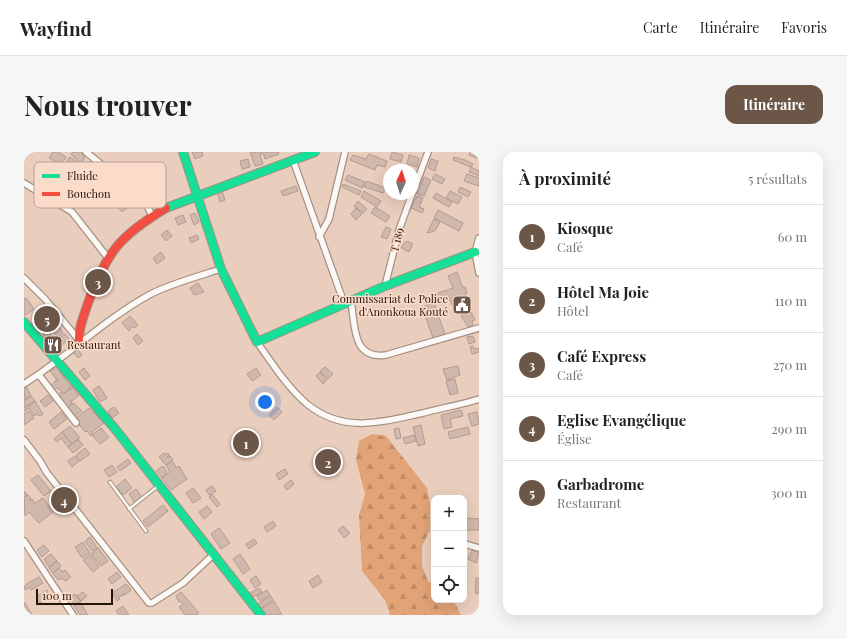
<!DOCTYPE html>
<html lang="fr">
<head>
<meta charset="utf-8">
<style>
	body { margin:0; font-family:"Playfair Display",serif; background:#f6f6f6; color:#222 }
	.controls { position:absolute; right:12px; bottom:12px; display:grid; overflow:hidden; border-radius:8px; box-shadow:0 4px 16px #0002 }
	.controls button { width:36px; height:36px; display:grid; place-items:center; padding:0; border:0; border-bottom:1px solid #e0e0e0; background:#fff; color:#222; font:20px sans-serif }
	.compass { position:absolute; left:359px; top:12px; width:36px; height:36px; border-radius:50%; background:#fff; box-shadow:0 4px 16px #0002; rotate:4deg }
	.scale { position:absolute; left:12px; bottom:10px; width:77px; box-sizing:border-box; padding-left:4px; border:2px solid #261509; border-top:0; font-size:11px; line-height:14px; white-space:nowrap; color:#261509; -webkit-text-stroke:3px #fbdcca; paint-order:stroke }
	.you { position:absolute; left:241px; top:250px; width:14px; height:14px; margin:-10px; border:3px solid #fff; border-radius:50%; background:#1a73e8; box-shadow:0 0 0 6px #1a73e833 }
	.badge { display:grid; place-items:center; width:26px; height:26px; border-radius:50%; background:#6b5648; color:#fff; font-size:13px; font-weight:700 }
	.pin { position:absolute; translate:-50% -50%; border:2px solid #fff; box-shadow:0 1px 4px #0006 }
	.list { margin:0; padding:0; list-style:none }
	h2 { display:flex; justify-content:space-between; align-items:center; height:52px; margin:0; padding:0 16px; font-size:17px }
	h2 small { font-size:13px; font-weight:400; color:#767676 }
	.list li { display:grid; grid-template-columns:26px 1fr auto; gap:12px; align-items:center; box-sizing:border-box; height:64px; padding:0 16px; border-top:1px solid #e0e0e0 }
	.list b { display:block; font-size:15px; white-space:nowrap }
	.list p { margin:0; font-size:13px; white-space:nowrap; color:#767676 }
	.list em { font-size:13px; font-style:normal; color:#767676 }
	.icon { flex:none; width:22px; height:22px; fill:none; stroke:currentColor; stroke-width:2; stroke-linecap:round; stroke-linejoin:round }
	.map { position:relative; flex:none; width:455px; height:463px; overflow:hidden; border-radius:12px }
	header { display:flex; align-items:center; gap:24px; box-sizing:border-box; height:56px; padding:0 20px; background:#fff; border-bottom:1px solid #e0e0e0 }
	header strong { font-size:19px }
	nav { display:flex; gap:22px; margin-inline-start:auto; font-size:14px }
	.intro { display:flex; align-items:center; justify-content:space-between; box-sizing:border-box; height:96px; padding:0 24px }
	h1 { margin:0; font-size:28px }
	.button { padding:10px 18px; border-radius:12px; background:#6b5648; color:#fff; font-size:14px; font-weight:700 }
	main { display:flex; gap:24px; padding:0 24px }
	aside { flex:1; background:#fff; border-radius:12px; box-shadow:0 4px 16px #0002 }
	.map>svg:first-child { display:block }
	.forest { fill:url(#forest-firs) }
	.building { fill:#d0b8ad; stroke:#b29b92 }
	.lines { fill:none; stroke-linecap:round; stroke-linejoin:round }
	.lane-casing { stroke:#a59083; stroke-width:4.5 }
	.street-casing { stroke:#a59083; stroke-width:8 }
	.fast-casing { stroke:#a59083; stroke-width:10 }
	.jam-casing { stroke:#a59083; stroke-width:10 }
	.path { stroke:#cdc6c0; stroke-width:1; stroke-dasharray:1 3; stroke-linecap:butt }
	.lane { stroke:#fcf8f5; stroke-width:2.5 }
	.street { stroke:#fcf8f5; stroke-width:5.5 }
	.fast { stroke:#16e098; stroke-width:8 }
	.jam { stroke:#f24e42; stroke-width:8 }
	.labels { text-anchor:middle; stroke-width:3; stroke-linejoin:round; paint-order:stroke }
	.street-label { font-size:11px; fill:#261509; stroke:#fbdcca }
	.poi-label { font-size:11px; fill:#261509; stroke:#fbdcca; text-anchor:end }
	.key { fill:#fbdcca; stroke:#bba090; stroke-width:1 }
	.key-label { font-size:11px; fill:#261509 }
</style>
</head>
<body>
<header>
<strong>Wayfind</strong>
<nav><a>Carte</a><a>Itinéraire</a><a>Favoris</a></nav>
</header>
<div class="intro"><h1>Nous trouver</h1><a class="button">Itinéraire</a></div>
<main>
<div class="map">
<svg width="455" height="463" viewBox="0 0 455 463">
	<defs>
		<pattern id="forest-firs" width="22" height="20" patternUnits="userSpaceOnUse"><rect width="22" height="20" fill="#e2a377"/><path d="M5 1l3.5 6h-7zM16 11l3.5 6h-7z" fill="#c28b66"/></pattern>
	</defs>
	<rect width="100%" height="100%" fill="#eacebd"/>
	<path class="forest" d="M348,282L362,284L403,336L406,352V378L398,394V414L404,429L410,434V448H426L432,453L437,463H366L361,448L338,419L335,363L341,342L332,307L335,289Z"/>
	<path class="building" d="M29,0H34L42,5L37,13L25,6Z
		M49,0H56L61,5L57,12L47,2Z
		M168,0H178L179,4L171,7Z
		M226,0H237L238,2L236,3L239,12L231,14Z
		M239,0H254L255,2L241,7Z
		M368,0L379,3L377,10L366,7Z
		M446,0L455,1V7L445,3Z
		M345,2L363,9L361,15L353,13L351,18L326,8L329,3L342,7Z
		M385,3L395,6L393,15L383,12Z
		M46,5L55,11L49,21L39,15Z
		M430,5L441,8L449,12L447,15L429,8Z
		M224,7L226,15L218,17L216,9Z
		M407,7L414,9L411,19L404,16Z
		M67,9L75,19L69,24L60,14Z
		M447,15L455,19V24L445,20Z
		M411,22L421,27L418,32L408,27Z
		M443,22L455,26V34L440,29Z
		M324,23L341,30L338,36L321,28Z
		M400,25L407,28L400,44L393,42Z
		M343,29L361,36L359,41L340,35Z
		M319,32L337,39L335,43L318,35Z
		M272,34L274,39L259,44L257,39Z
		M436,35L447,40L444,45L434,40Z
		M198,39L201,48L196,50L193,40Z
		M340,39L357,49L353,55L337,45Z
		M426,39L438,45L434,52L422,46Z
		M96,40L107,53L98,60L88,47Z
		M412,41L428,50L425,55L409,46Z
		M393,44L399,46L395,55L400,57L398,61L387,56Z
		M334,49L343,57L339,61L330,54Z
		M351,55L366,64L362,70L347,61Z
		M332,56L338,62L332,68L327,62Z
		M414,58L439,71L435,79L410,66Z
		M171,61L175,70L170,73L166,63Z
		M159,63L162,70L154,73L151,66Z
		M410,67L416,70L411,79L403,81Z
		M362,75L367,77L363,87L357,85Z
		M143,78L148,84L142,89L137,83Z
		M173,83L175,87L167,91L165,86Z
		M383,89L389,92L385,100L377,96L380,91Z
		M137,100L141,106L133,112L129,106Z
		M433,120L439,136L441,135L443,141L441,142L447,158L438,162L434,151L428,153L426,148L415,152L411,142L429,136L424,124Z
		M174,131L180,140L170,143L166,136Z
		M2,146L10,157L0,164V147Z
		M410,151L421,182L409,186L398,155Z
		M447,160L451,168L448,169L449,173L444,175L437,164Z
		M27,164L35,174L30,177L23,167Z
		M106,164L114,173L110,176L108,174L105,179L98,171Z
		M35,175L39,181L34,185L29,180Z
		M24,177L28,181L21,187L19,181Z
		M41,182L45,187L38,193L34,187Z
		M113,182L119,189L114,193L109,186Z
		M449,184L451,190L445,192L443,185Z
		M449,194L451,197L455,196V200L448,202L446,195Z
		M52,195L58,203L54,206L48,199Z
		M32,214L46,234L47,233L49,235L40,241L33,236L30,238L27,234L32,228L34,229L26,219Z
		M434,214L436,223L423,228L419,217Z
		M301,215L309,222L304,227L296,219Z
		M60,216L66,224L61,228L55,220Z
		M232,216L237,223L228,229L223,222Z
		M296,220L303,228L299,232L292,224Z
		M431,227L434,241L426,243L422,229Z
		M75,234L83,246L76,250L69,238Z
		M48,235L55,243L48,249L46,248L48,251L43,256L33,244L37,240L39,242Z
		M0,236H3L7,244L1,248Z
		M24,243L29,249L21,255L16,249Z
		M7,244L11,249L0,256V248Z
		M11,249L19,262L16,264L12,262L10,264L5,256L1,259L0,258Z
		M49,251L58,259L50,265L43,256Z
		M90,255L95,261L88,266L84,259Z
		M253,255L258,260L250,268L245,263Z
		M65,256L80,271L68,280L69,282L67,284L63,279L61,280L51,267Z
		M437,258L439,264L426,267L428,275L420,277L417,263Z
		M5,259L10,266L0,273V262Z
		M37,260L43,267L30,277L25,270Z
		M453,260L455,272L448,274L444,262Z
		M397,273L401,292L394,294L389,275Z
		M46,274L56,286L48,292L38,280Z
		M444,275L446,282L426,287L424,280Z
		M77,276L85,285L76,292L68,283Z
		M375,276L377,286L372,287L370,277Z
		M38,280L48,292L44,295L37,286L33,290L30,287Z
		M390,283L392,289L381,292L379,286Z
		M54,287L59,293L49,301L44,295Z
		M61,296L66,302L56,309L52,303Z
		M306,296L315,308L299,321L290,308Z
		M140,301L141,303L144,301L145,303L143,305L146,304L149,308L142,313L135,305Z
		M51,304L55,309L48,315L44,309Z
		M104,307L107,311L96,319L93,315Z
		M148,309L153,316L155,314L163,327L147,338L138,326L146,320L142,313Z
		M88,313L93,320L85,325L80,318Z
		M139,314L143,320L138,326L132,319Z
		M261,317L264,322L255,328L252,322Z
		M14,323L27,339L20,344L7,328Z
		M101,327L108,336L99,343L92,335Z
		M267,328L270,332L263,338L260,334Z
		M188,334L192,339L185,343L182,338Z
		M169,336L177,346L169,351L162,341Z
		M112,337L118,345L111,351L105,342Z
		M0,339L3,342L2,345L4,343L7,347L6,349L8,347L11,351L10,352L19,346L29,360L15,371L5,360L1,364Z
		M188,342L196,352L193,355L185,345Z
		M139,353L144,359L124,375L119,369Z
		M183,354L188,360L180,367L175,360Z
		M442,366L455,367V378H441Z
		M249,369L252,374L243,380L240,375Z
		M319,374L326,381L320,386L314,378Z
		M195,376L206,391L197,397L187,382Z
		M66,385L73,396L68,399L61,389Z
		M230,387L233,391L225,397L222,392Z
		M59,390L66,401L58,406L51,395Z
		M20,393L25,399L18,405L13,398Z
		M74,396L84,409L77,414L67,402Z
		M448,398L455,401L452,411L444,407Z
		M27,402L33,409L25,415L20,407Z
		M216,402L226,417L219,422L209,407Z
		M66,403L75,415L69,420L59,408Z
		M33,409L37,414L29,421L25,416Z
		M35,416L38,420L41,418L47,425L42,429L37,426L34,428L29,421Z
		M93,420L97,425L88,432L84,427Z
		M294,423L298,430L289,436L285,429Z
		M232,424L237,432L231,436L226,428Z
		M15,425L19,431L7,438L6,435L1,438L0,435L4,431Z
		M452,426H455V442L451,441Z
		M102,432L107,438L101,443L99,441L100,443L94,445L96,447L93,449L88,441Z
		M235,436L238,440L229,445L226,441Z
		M23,438L26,444L16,451L12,445Z
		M243,438L246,443L236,449L233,444Z
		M59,440L63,444L57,449L53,444Z
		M157,440L175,461L172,463H161L155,455L159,452L157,449L155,450L152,444Z
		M51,442L57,449L51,453L45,446Z
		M247,444L249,448L237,456L234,452Z
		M250,449L258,463H241L237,457Z
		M56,450L64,463H56L50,454Z
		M0,451H1L8,463H0Z
		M99,454L105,463H95L92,459Z"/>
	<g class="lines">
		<g class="lane-casing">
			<path id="lane" d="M86,330L122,379
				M105,357L134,334"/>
		</g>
		<g class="street-casing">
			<path id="street" d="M62,0L120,47L128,64
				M269,8L320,151
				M0,31L48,60L84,106
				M389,40L404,0
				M295,85L305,67L321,0
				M455,86L451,100L455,121
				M0,126L21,147L54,187
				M361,134L375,78L388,42
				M327,149C331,173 328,208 362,203L455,176
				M233,190C248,211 263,235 283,252C320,282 357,270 399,261C417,256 437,253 455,247
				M15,223L52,271
				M0,232C43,205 80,168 125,143C143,133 175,124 197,117
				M0,288L16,309L23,321L125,451H128L159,431L189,403
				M0,389L49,463
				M441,392L455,396"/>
		</g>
		<g class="fast-casing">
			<path id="fast" d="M159,0L197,117L233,190L361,134L451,100
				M142,56L291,0
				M0,170L92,278L237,463"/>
		</g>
		<g class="jam-casing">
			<path id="jam" d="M55,190C54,176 60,164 64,151C84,98 95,85 142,56"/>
		</g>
		<path class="path" d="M94,271L98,267L103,269L125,251L133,240L147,231L163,218L177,203L190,184L213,168
			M304,292L308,282L314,275
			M214,424L223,422L233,417L261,396L289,370L302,360L328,276
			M172,426L197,425
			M174,427L178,453L183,463"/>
		<use href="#lane" class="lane"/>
		<use href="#street" class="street"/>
		<use href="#fast" class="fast"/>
		<use href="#jam" class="jam"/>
	</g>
	<defs>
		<g id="civic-square" transform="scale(1)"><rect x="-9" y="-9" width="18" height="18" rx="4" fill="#6b5648" stroke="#fbdcca"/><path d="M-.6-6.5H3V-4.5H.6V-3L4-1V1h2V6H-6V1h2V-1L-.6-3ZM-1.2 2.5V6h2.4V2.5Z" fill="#fff"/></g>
		<g id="restaurant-square" transform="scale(1)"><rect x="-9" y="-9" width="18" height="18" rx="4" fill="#6b5648" stroke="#fbdcca"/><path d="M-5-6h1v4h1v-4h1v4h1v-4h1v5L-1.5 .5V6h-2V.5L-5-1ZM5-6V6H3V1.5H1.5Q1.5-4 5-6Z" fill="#fff"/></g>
	</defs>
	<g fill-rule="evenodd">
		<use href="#civic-square" x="438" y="153"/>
		<use href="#restaurant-square" x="29" y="193"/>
	</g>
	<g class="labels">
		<g class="street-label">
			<text transform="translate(373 88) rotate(-75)" y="4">T 189</text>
		</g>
		<g class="poi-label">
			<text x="424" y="151">Commissariat de Police<tspan x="424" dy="13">d'Anonkoua Kouté</tspan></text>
			<text x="43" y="197" text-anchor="start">Restaurant</text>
		</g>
	</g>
	<rect x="10" y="10" width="132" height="46" rx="6" class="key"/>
	<rect x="18" y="22" width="18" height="4" fill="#16e098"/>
	<rect x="18" y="40" width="18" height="4" fill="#f24e42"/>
	<g class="key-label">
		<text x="43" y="28">Fluide</text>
		<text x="43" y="46">Bouchon</text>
	</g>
</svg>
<div class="controls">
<button>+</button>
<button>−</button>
<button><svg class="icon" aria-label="locate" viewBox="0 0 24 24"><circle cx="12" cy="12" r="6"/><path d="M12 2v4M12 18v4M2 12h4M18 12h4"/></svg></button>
</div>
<svg class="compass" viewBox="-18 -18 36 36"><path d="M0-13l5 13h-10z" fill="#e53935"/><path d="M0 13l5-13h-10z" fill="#767676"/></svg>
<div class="scale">100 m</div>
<div class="you"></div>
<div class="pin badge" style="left:222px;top:291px">1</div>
<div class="pin badge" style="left:304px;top:310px">2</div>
<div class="pin badge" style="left:74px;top:130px">3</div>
<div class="pin badge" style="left:40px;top:348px">4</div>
<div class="pin badge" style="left:23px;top:167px">5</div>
</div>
<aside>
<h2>À proximité<small>5 résultats</small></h2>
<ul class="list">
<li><span class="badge">1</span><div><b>Kiosque</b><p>Café</p></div><em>60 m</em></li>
<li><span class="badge">2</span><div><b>Hôtel Ma Joie</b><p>Hôtel</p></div><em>110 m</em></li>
<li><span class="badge">3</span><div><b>Café Express</b><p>Café</p></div><em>270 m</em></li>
<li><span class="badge">4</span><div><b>Eglise Evangélique</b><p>Église</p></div><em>290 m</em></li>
<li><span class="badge">5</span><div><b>Garbadrome</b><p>Restaurant</p></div><em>300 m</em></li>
</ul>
</aside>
</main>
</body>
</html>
